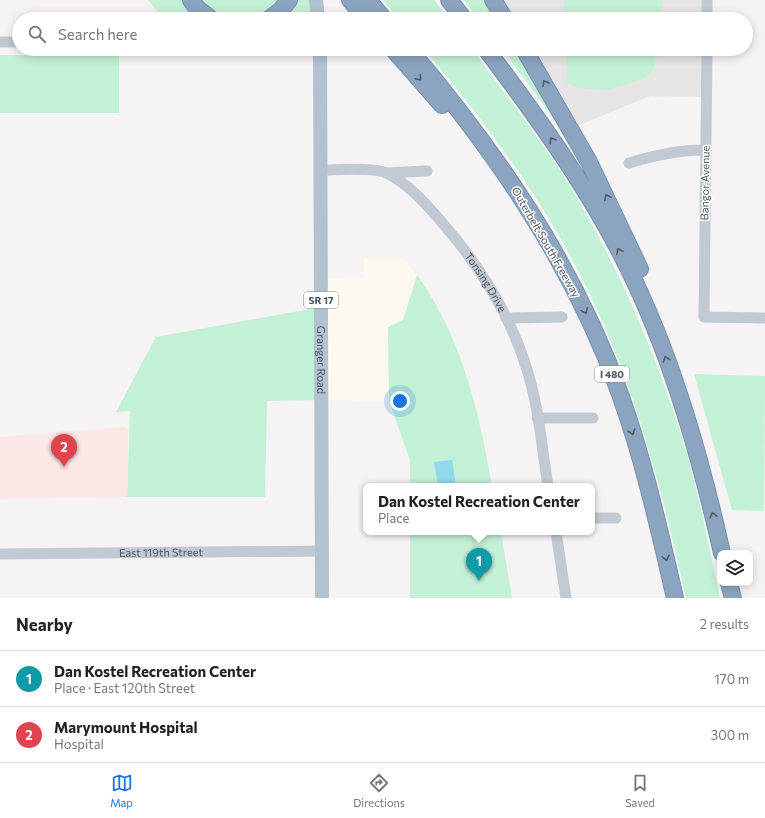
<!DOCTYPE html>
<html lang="en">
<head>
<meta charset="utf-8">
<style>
	body { margin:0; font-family:Commissioner,sans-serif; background:#f2f2f2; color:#222 }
	.controls { position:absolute; right:12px; bottom:12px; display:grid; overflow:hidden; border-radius:8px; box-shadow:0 2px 10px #0003 }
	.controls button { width:36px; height:36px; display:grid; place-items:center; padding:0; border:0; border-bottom:1px solid #e0e0e0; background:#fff; color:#222; font:20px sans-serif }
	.you { position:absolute; left:400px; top:401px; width:14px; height:14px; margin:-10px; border:3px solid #fff; border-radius:50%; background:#1a73e8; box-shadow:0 0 0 6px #1a73e833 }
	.badge { display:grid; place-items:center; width:26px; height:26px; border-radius:50%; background:#1a73e8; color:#fff; font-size:13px; font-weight:700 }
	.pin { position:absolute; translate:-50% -33px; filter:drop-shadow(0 1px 2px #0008) }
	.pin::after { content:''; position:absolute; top:21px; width:14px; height:12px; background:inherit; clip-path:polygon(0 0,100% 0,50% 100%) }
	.popup { position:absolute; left:363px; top:483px; width:232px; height:52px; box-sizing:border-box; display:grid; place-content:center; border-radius:8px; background:#fff; filter:drop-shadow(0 1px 3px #0005); font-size:13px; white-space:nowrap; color:#767676 }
	.popup b { font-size:15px; color:#222 }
	.popup::after { content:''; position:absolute; left:50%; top:100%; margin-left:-8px; border:8px solid transparent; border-top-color:#fff }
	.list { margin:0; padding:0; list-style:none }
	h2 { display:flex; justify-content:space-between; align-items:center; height:52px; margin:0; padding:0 16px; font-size:17px }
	h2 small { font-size:13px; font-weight:400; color:#767676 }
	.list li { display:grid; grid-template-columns:26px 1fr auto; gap:12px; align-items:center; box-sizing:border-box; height:56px; padding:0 16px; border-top:1px solid #e0e0e0 }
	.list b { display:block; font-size:15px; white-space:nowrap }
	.list p { margin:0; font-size:13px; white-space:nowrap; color:#767676 }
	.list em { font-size:13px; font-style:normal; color:#767676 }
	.icon { flex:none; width:22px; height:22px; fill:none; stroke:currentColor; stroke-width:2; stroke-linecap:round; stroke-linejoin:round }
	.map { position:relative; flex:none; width:765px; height:598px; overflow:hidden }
	.search { position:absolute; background:#fff; box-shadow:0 2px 10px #0003; left:12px; right:12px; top:12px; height:44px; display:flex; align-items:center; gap:10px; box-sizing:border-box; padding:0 14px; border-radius:22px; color:#767676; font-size:15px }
	.sheet { height:164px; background:#fff }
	nav { display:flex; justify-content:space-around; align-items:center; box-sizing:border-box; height:56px; border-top:1px solid #e0e0e0; background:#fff; font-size:11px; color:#767676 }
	nav a { display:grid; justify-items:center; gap:2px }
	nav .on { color:#1a73e8 }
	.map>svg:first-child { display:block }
	.commercial { fill:#fdf9ef }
	.education { fill:#e6e4e5 }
	.medical { fill:#fce8e6 }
	.green { fill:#c3f1d5 }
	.water { fill:#90daee }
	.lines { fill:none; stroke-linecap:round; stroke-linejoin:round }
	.highway-casing { stroke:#7690ad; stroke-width:18 }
	.minor { stroke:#c1cad2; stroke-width:11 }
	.major { stroke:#b3c2d1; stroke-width:14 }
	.highway { stroke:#8ba5c1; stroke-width:16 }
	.oneway { stroke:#505e6b }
	.labels { text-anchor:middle; stroke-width:3; stroke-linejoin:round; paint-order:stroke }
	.shield { fill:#fff; stroke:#808990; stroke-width:1 }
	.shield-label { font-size:10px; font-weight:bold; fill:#4a5661 }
	.street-label { font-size:11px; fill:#4a5661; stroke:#fff }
</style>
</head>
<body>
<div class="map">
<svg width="765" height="598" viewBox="0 0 765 598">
	<rect width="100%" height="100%" fill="#f5f3f3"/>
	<path class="commercial" d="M364,259H404L417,275L403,320L388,327L389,401L321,400V279L364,278Z"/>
	<path class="education" d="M504,0H707V19H516Z
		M534,49H707L706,97L650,96L579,125Z"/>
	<path class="medical" d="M124,427L128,430L127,497L0,499V437Z"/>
	<path class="green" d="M148,0H322L321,19H165Z
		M383,0H434L449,19H399Z
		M464,0H488L500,19H479Z
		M564,0H662V19H565Z
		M424,49H472C505,95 542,140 571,188C622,273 661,365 689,461C701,506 710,552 720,598H686C664,497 638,397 594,303C551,210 490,127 424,49Z
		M502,49H519L561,127L559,126Z
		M566,49H659L653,70L645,78L610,90L578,88L567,82Z
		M0,55H119V113H0Z
		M417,275C462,337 479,412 492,486H410V460L389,401L388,327L403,320Z
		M321,307V400L267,401L265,497H127L130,411L116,412L156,337Z
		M694,374L765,376L764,511L732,510Z
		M410,532H501L512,598H410Z"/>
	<path class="water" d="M452,460L456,486H438L434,462Z"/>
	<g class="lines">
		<g class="highway-casing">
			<path id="highway" d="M191,0L197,8L211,19
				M350,0L367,19
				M368,0L384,19
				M449,0L464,19
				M493,0L505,19
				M269,19L280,11L289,0
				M393,49L442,105
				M409,49C497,153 574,265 620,394C644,461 659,529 675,598
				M486,49C541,122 595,197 634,280C675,367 701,460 722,553
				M524,49L589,162L640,269
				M729,583L733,598"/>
		</g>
		<g class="minor">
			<path d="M707,19V0"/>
			<path d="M0,42H19"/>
			<path d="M707,49L704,317L765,318"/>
			<path d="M629,163C655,155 678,150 705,150"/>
			<path id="s1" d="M321,170C337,170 374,167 387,173C410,185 429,207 445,226C482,269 512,318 528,373C539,409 542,449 548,486"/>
			<path d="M386,173L427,171"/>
			<path d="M506,318L562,317"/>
			<path d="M537,418H593"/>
			<path d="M592,518H616"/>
			<path d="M556,532L566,598"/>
			<path id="s2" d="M0,554L322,551"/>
		</g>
		<g class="major">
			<path d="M316,0L318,19"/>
			<path id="s3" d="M320,49L322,598"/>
		</g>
		<use href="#highway" class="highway"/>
	</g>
	<defs><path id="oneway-chevron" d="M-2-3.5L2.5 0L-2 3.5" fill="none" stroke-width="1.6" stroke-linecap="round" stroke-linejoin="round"/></defs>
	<g class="oneway">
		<use href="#oneway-chevron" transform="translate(419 78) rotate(49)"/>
		<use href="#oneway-chevron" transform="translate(545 83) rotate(-121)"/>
		<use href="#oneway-chevron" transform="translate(552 140) rotate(-124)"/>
		<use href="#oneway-chevron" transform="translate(607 197) rotate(-117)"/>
		<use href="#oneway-chevron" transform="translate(619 251) rotate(-117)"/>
		<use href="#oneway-chevron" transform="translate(585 311) rotate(66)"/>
		<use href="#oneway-chevron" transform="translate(666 359) rotate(-109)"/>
		<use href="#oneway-chevron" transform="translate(632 432) rotate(73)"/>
		<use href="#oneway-chevron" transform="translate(713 515) rotate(-103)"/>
		<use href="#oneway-chevron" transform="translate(666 558) rotate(77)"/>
	</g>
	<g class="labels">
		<g class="shield">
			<rect x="304" y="292" width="34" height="16" rx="3"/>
			<rect x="595" y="366" width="34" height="16" rx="3"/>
		</g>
		<g class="shield-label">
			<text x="321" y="304">SR 17</text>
			<text x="612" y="378">I 480</text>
		</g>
		<g class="street-label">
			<text transform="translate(705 183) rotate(-89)" y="4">Bangor Avenue</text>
			<text transform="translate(546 242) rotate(60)" y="4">Outerbelt South Freeway</text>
			<text dy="4" stroke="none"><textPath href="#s1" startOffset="215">Tonsing Drive</textPath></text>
			<text dy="4" stroke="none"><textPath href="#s3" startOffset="311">Granger Road</textPath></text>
			<text dy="4" stroke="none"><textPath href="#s2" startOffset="161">East 119th Street</textPath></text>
		</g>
	</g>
</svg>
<div class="controls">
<button><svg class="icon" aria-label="layers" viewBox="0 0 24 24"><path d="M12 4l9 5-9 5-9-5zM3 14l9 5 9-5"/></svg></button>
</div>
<div class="you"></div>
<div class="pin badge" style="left:479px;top:581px;background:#0f9aa8">1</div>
<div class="popup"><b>Dan Kostel Recreation Center</b>Place</div>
<div class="pin badge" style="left:64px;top:467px;background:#e0444e">2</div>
<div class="search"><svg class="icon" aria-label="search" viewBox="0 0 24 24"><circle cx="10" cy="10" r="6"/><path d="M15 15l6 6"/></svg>Search here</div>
</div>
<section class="sheet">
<h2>Nearby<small>2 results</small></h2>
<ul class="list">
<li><span class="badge" style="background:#0f9aa8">1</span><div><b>Dan Kostel Recreation Center</b><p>Place · East 120th Street</p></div><em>170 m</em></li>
<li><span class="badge" style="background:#e0444e">2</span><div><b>Marymount Hospital</b><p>Hospital</p></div><em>300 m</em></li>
</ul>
</section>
<nav>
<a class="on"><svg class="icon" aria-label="map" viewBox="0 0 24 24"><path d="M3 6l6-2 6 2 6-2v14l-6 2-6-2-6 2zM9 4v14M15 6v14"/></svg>Map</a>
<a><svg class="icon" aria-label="directions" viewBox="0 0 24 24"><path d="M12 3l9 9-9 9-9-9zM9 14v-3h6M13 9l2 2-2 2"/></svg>Directions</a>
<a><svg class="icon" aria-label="saved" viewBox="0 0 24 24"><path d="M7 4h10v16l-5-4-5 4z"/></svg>Saved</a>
</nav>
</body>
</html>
